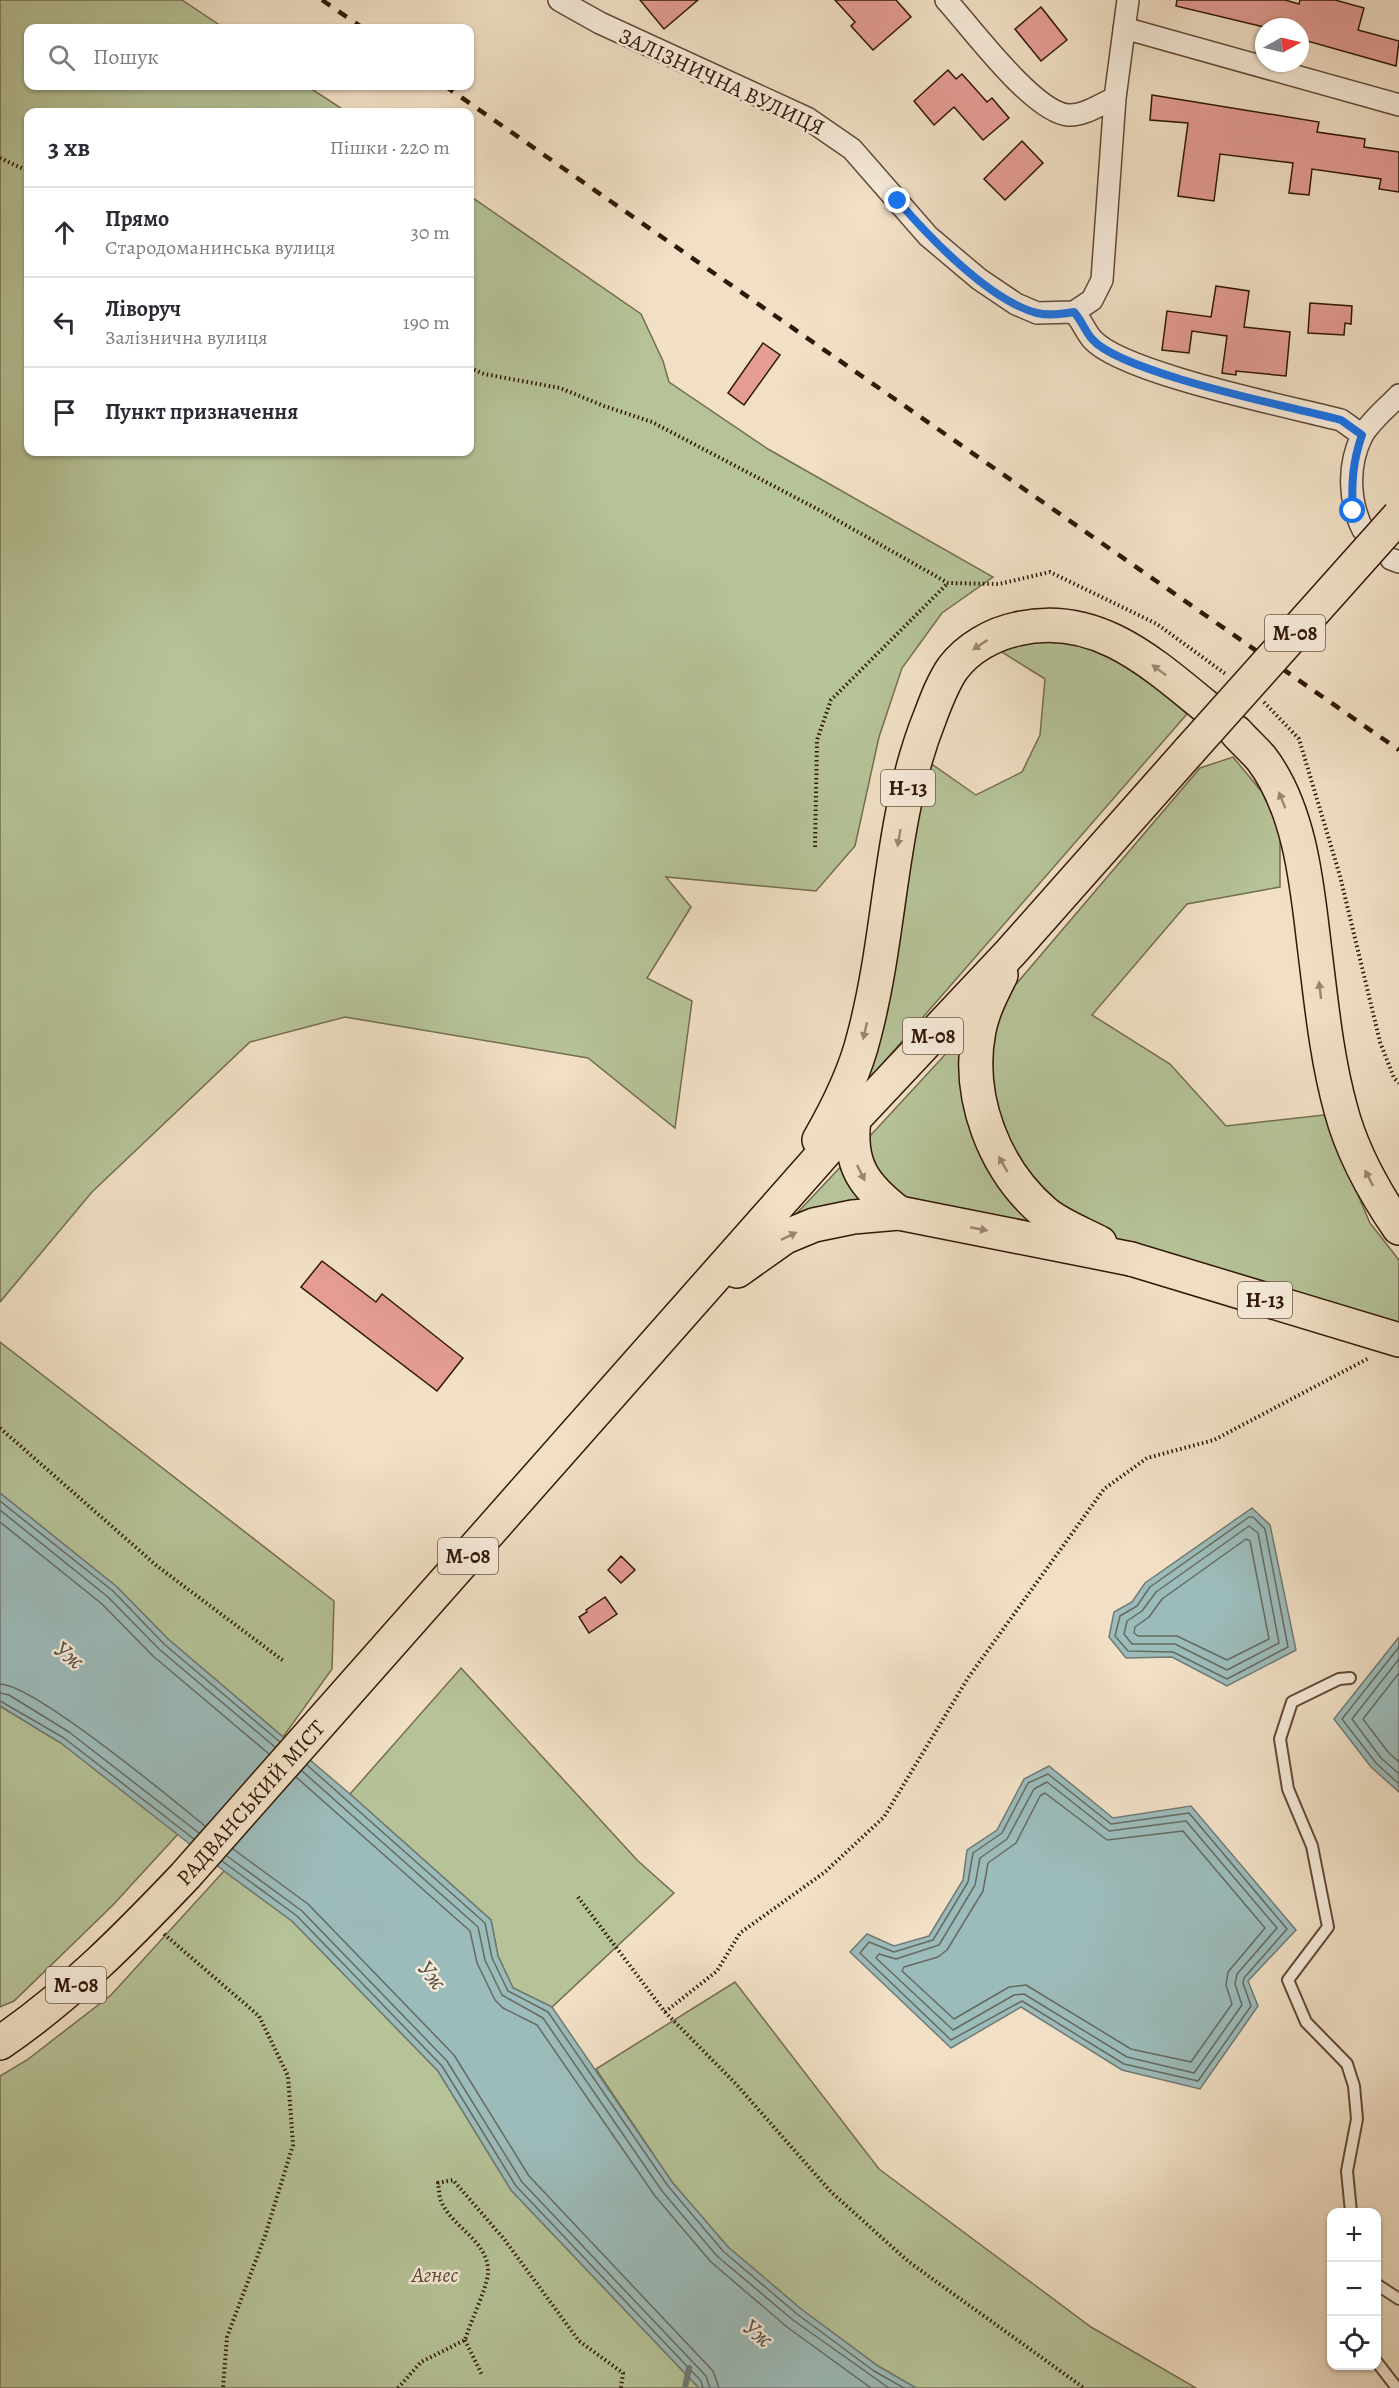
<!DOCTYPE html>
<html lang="uk">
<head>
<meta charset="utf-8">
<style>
	body { margin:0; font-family:Alegreya,serif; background:#f2f2f3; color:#2b2b33 }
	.controls { position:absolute; right:18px; bottom:18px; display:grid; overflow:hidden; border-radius:12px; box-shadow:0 2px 4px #0004 }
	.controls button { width:54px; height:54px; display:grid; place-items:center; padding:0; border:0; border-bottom:2px solid #e1e1e2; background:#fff; color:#2b2b33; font:30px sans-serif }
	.compass { position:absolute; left:1255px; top:18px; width:54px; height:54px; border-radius:50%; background:#fff; box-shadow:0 2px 4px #0004; rotate:82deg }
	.stop { position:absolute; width:18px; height:18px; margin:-14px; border:4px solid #1a73e8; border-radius:50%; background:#fff }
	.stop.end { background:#1a73e8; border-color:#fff; box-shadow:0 2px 6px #0008 }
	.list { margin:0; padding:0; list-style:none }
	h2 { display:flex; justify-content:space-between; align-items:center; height:78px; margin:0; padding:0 24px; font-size:26px }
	h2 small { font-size:20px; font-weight:400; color:#7c7c81 }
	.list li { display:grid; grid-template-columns:39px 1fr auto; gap:18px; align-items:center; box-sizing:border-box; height:90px; padding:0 24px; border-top:2px solid #e1e1e2 }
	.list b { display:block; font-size:22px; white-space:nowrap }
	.list p { margin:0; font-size:20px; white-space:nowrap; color:#7c7c81 }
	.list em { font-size:20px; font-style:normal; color:#7c7c81 }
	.icon { flex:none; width:33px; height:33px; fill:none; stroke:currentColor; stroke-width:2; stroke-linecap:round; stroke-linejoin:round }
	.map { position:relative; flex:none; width:1399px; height:2388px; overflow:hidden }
	.search { position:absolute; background:#fff; box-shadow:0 2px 4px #0004; left:24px; top:24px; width:450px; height:66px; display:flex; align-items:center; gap:15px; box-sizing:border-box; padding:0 21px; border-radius:12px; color:#7c7c81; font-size:22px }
	.panel { position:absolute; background:#fff; box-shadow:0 2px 4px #0004; left:24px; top:108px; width:450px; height:348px; border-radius:12px }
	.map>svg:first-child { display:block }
	.green { fill:#b6c398; stroke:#746e4f; stroke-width:1.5 }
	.water { fill:#9cbcbb; stroke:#717a73; stroke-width:1.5 }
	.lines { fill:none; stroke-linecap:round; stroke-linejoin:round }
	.shore { stroke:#666a60; stroke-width:1.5 }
	.stream { stroke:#717a73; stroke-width:6 }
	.building { fill:#e49c95; stroke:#311806; stroke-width:1.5 }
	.service-casing { stroke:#614a36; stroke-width:14 }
	.minor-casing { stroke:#614a36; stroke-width:24 }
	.primary-casing { stroke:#311806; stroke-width:36 }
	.trunk-casing { stroke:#311806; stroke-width:36 }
	.path { stroke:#311806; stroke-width:4; stroke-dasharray:1.5 3; stroke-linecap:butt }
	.service { stroke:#f6ebda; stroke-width:10 }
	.minor { stroke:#f6ebda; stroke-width:21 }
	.primary { stroke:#f1e0c6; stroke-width:33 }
	.trunk { stroke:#f1e0c6; stroke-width:33 }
	.rail { stroke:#311806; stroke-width:4.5; stroke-dasharray:10 10; stroke-linecap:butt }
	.trunk-bridge-casing { stroke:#311806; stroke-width:36; stroke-linecap:butt }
	.trunk-bridge { stroke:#f1e0c6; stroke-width:33 }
	.oneway { fill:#9b8670 }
	.route { stroke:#1a73e8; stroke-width:8 }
	.labels { text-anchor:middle; stroke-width:5; stroke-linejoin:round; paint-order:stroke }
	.shield { fill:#f6ebda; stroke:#6c5746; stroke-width:1.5 }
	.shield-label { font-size:21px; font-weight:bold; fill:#311806 }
	.street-label { font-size:22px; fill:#311806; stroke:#f6ebda }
	.park-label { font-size:22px; font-style:italic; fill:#594b32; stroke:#f6ebda }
	.water-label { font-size:24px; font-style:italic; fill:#565145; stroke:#f6ebda }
</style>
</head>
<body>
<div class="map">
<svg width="1399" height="2388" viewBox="0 0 1399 2388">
	<rect width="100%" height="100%" fill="#f1e0c6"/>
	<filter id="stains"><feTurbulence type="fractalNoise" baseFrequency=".00333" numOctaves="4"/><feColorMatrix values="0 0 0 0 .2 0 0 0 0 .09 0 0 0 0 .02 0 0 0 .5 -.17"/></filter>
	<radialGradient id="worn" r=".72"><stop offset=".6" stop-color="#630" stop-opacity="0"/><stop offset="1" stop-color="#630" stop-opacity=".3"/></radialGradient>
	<path class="green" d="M0,0H182L224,28H28V86H307L347,112H28V452H470V196L641,314L663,361L669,382L768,449L993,577L942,613L902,668L879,737L855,846L816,891L666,877L691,907L647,978L692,1001L675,1128L588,1058L345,1017L250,1042L92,1192L0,1302Z
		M1082,641L1137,670L1187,714L870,1078L867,1074L926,760L976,795L1022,772L1040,735L1045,679L997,649L1010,642Z
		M1233,757L1262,792L1280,830V887L1187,904L1092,1015L1170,1064L1226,1126L1324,1115L1370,1223L1399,1260V1322L1130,1245L1073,1221L1012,1160L985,1065L1006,996L1200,768Z
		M966,1032L967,1047L1044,1228C1008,1221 901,1210 881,1181C872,1168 869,1153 869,1137Z
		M848,1159L877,1208L782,1229Z
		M0,1342L334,1601L332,1669L283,1737L168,1639L117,1587L0,1493Z
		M461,1668L638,1861L674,1893L552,2007L513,1988L498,1956L491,1920L350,1794Z
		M0,1706L61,1743L178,1834L113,1905L14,2001L0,2007Z
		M224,1871L292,1921L438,2071L511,2190L699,2388H0V2076L27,2060L111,1995Z
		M735,1982L879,2169L1091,2327L1196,2388H916L878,2366L801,2309L728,2247L672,2182L596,2069Z"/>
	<path class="water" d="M0,1493L117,1587L168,1639L350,1794L491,1920L498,1956L513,1988L552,2007L672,2182L728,2247L801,2309L878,2366L916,2388H699L511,2190L438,2071L292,1921L224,1871L61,1743L0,1706Z
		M1252,1508L1270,1525L1296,1650L1227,1686L1172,1657L1126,1658L1109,1637L1114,1612L1132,1602L1145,1583Z
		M1399,1637V1792L1371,1767L1334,1719Z
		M1049,1766L1113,1818L1191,1806L1296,1930L1248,1981L1258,2006L1200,2089L1122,2070L1021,2007L951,2048L850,1952L867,1934L894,1946L929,1936L963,1880L967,1850L997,1830L1024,1779Z"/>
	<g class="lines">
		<path class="shore" d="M0,1501L113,1591L164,1644L280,1742
			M0,1510L108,1597L159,1649L275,1747
			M1249,1517H1253L1265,1529L1288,1647L1227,1679L1173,1652L1128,1651L1115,1636L1120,1616L1137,1606L1150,1587Z
			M0,1522L102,1604L153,1656L269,1754
			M1249,1526L1258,1533L1279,1643L1227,1670L1175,1644H1132L1124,1634L1127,1621L1142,1611L1156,1592Z
			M1246,1539L1250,1541L1269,1639L1227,1660L1177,1636H1138L1134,1633L1135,1627L1149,1617L1162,1599Z
			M1399,1647L1342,1719L1376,1763L1399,1784
			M1399,1659L1352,1719L1381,1758L1399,1774
			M1399,1673L1363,1719L1388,1752L1399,1762
			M0,1684C35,1685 172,1799 205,1826
			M0,1693L9,1695L69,1732L199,1833
			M0,1701L64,1738L194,1839
			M307,1765L485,1923L492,1958L508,1991L548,2012L668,2186L723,2251L797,2314L874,2371L904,2388
			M302,1771L478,1927L485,1960L502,1995L543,2018L662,2191L717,2256L793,2320L889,2388
			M1048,1774L1111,1824L1189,1813L1287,1929L1244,1978L1243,1983L1251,2006L1198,2081L1124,2064L1022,2001L951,2040L860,1953L869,1942L894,1952L933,1940L968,1882L973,1853L1002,1833L1028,1783Z
			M296,1777L470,1931L477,1963L495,2000L503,2008L537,2025L655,2196L711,2262L787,2327L871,2388
			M1047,1782L1109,1831L1186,1821L1277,1928L1237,1974L1235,1984L1242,2005L1194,2073L1127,2057L1024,1994L1014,1995L953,2030L876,1958L879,1954L896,1959L939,1945L975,1885L980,1858L1007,1839L1034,1789Z
			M1045,1793L1107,1840L1183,1831L1265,1928L1228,1972L1226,1985L1232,2004L1191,2062L1131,2049L1026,1985L1009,1987L954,2019L902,1971L904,1967L938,1957L947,1950L983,1891L988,1863L1016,1843L1040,1796Z
			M233,1849L308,1904L454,2055L529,2176L713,2371L719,2388
			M227,1856L302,1911L447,2061L522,2182L706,2376L710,2388
			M222,1861L297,1916L442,2066L516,2186L701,2381L703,2388"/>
		<path class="stream" d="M685,2388L689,2368"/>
	</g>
	<path class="building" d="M640,0H698L664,29Z
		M835,0H896L911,17L873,50L851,26L855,22Z
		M1177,0H1285L1299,4L1300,0H1335L1364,8L1358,30L1399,41L1396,66L1300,39V27H1264L1176,6Z
		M1041,7L1067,40L1041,61L1015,29Z
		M948,70L956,79L962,74L987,102L992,98L1009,118L983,140L954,107L934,125L914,101Z
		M1152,95L1319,122L1317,132L1365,139L1364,147L1399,152V192L1379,189L1381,179L1312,169L1309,195L1289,193L1293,163L1220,154L1214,201L1178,196L1188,123L1150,120Z
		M1022,141L1043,163L1005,200L984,179Z
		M1216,286L1249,291L1244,327L1290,332L1286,376L1236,371V375L1222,373L1227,336L1192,331L1189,353L1162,350L1167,311L1211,317Z
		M1310,303L1352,306L1351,324L1345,323L1344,335L1308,333Z
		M763,343L780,355L744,405L728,393Z
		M322,1261L376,1302L382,1294L463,1358L437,1391L301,1287Z
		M621,1556L635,1570L621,1583L608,1570Z
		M605,1597L617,1614L589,1633L579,1617L587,1612L586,1610Z"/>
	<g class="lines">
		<g class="service-casing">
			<path id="service" d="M1350,1678L1339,1679L1292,1702L1280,1739L1288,1789L1312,1846L1328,1927L1288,1980L1306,2022L1347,2064L1354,2086L1357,2119L1347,2171L1351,2212
				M1376,2284L1399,2299
				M1376,2361L1397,2388"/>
		</g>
		<g class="minor-casing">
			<path id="minor" d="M559,0L600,23L807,118L852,149L928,236L979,279L1016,304L1037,313L1074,312C1082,321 1085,331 1092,339C1121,373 1291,407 1341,420L1362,435
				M946,0C971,27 1033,112 1068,115C1084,116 1101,104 1115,98L1128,0
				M1124,28L1399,105
				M1074,312L1092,300L1102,280L1115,98
				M1363,530C1349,502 1347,466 1362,436C1370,421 1388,407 1399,395
				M1391,559L1399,562"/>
		</g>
		<g class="primary-casing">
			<path id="primary" d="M1131,1259L1399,1340"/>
		</g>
		<g class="trunk-casing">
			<g id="trunk">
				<path d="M1236,732C1244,741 1253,749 1261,758C1300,809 1307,884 1314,944C1321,999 1326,1056 1341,1110C1352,1152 1375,1193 1399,1228"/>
				<path d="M1001,975C992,993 983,1010 979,1030C966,1097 994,1169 1044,1212C1059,1225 1083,1234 1100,1243"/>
				<path d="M854,1119C848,1165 864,1186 899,1213"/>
				<path d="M819,1140C838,1107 855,1073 864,1036C892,931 889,819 930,717C936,701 943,682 953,668C968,648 993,634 1017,629C1094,611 1149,660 1205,706"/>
				<path d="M737,1271L785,1237L814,1225L853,1217L899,1213L1131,1259"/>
				<path id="s1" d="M0,2043C70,1995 127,1937 185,1876L854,1119L1011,952L1190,750"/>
			</g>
		</g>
		<path class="path" d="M0,158L28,171
			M470,368L484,374L560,388L604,406L652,422L821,511L948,583L999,584L1050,572L1157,624L1227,675
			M1264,702L1299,739L1340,876L1380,1042L1394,1078L1399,1083
			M815,847L817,740L831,700L948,583
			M0,1428L157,1566L285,1662
			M578,1897L665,2012L736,2084L831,2192L909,2262L1084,2388
			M164,1934L259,2016L288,2076L293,2145L265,2236L227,2337L223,2388
			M665,2012L717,1971L740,1933L825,1872L884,1817L968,1678L1104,1489L1147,1458L1214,1440L1369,1358
			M465,2340L482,2375
			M398,2388L421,2362L465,2340C470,2323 486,2290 488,2274C490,2241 452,2228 441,2201C439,2196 439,2189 438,2183L453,2180L504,2239L579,2341L623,2373L621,2388"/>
		<use href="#service" class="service"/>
		<use href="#minor" class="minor"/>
		<use href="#primary" class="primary"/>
		<use href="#trunk" class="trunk"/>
		<path class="rail" d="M322,0L363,28
			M445,86L1399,750"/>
		<g class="trunk-bridge-casing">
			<path id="trunk-bridge" d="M1190,750L1399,516"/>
		</g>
		<use href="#trunk-bridge" class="trunk-bridge"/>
	</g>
	<defs><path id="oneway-solid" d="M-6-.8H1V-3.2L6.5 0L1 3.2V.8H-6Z" transform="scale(1.5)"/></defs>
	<g class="oneway">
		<use href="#oneway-solid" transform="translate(980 645) rotate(147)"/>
		<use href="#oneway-solid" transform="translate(1159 670) rotate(-143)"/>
		<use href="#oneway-solid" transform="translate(1282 800) rotate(-112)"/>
		<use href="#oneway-solid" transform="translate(899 838) rotate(100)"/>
		<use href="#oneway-solid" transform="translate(1320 990) rotate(-97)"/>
		<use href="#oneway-solid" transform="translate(865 1031) rotate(103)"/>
		<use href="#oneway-solid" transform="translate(1003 1164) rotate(-120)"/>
		<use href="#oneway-solid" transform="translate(861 1173) rotate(64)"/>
		<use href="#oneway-solid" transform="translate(1369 1178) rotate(-117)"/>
		<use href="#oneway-solid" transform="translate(979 1229) rotate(11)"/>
		<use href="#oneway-solid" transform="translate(789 1236) rotate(-26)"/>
	</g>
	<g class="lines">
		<path class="route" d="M898,201C929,237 990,301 1037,313C1049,316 1062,314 1074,312C1082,321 1085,331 1092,339C1121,373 1291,407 1341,420L1362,435C1353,461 1351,483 1353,511"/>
	</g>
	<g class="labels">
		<g class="shield">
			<rect x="1265" y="615" width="60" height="36" rx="4.5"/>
			<rect x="881" y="770" width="54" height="36" rx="4.5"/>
			<rect x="903" y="1018" width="60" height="36" rx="4.5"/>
			<rect x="1238" y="1282" width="54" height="36" rx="4.5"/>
			<rect x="438" y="1538" width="60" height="36" rx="4.5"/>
			<rect x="46" y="1967" width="60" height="36" rx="4.5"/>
		</g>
		<g class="shield-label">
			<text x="1295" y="640">М-08</text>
			<text x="908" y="795">Н-13</text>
			<text x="933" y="1043">М-08</text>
			<text x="1265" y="1307">Н-13</text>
			<text x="468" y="1563">М-08</text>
			<text x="76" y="1992">М-08</text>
		</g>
		<g class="street-label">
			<text transform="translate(722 81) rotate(25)" y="8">ЗАЛІЗНИЧНА ВУЛИЦЯ</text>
			<text dy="8" stroke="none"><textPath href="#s1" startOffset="348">РАДВАНСЬКИЙ МІСТ</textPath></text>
		</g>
		<g class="park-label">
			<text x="435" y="2282">Агнес</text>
		</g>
		<g class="water-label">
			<text transform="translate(69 1655) rotate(38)" y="8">Уж</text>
			<text transform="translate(432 1975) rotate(51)" y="8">Уж</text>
			<text transform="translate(758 2333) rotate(39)" y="8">Уж</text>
		</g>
	</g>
	<rect width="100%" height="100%" filter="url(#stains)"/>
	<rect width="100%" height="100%" fill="url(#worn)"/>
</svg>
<div class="controls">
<button>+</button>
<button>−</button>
<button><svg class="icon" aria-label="locate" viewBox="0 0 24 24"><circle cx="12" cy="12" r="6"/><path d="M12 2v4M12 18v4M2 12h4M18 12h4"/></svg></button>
</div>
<svg class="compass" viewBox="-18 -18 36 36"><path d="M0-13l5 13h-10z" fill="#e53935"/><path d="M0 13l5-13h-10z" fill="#7c7c81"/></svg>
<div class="stop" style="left:1353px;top:511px"></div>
<div class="stop end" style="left:898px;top:201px"></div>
<div class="search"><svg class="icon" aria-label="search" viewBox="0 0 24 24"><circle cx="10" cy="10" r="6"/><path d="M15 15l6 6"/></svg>Пошук</div>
<section class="panel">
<h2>3 хв<small>Пішки · 220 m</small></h2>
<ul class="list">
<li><svg class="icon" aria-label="ahead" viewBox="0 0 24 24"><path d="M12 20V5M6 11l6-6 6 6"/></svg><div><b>Прямо</b><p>Стародоманинська вулиця</p></div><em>30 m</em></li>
<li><svg class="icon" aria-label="left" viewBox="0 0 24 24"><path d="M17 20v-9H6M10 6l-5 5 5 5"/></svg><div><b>Ліворуч</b><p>Залізнична вулиця</p></div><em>190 m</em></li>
<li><svg class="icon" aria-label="arrive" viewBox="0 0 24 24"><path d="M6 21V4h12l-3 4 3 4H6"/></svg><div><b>Пункт призначення</b></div></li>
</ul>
</section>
</div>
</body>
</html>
